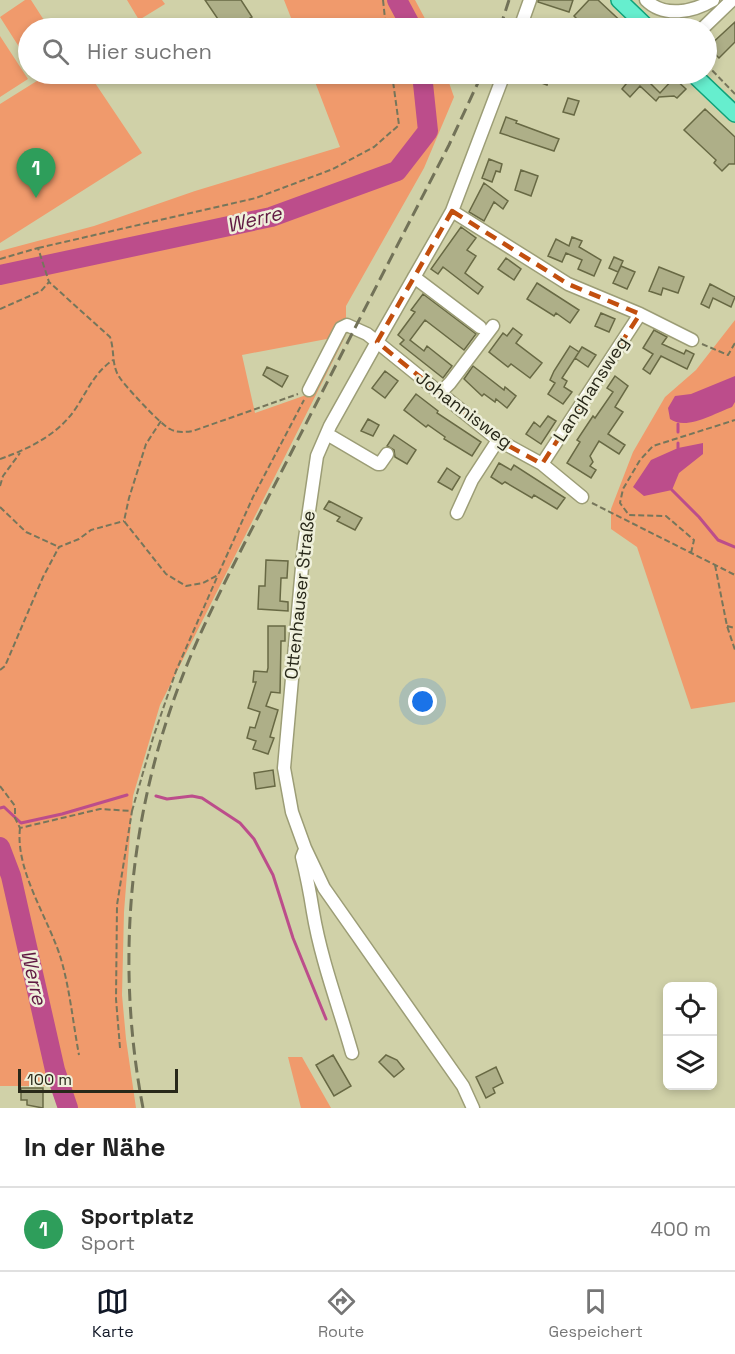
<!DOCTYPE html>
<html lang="de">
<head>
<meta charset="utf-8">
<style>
	body { margin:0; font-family:"Space Grotesk",sans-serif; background:#f6f6f6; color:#222 }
	.controls { position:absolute; right:18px; bottom:18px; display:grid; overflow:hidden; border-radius:9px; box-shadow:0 3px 9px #0003 }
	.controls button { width:54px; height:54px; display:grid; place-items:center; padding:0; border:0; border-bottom:2px solid #e0e0e0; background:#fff; color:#222; font:30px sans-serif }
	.scale { position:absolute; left:18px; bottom:15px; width:160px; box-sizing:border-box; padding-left:6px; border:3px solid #282819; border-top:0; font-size:16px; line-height:21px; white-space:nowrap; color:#282819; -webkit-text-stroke:4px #eff0db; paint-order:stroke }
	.you { position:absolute; left:423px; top:702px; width:21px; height:21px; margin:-15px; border:4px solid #fff; border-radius:50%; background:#1a73e8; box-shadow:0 0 0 9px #1a73e833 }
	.badge { display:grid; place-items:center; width:39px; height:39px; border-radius:50%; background:#111827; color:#fff; font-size:20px; font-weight:700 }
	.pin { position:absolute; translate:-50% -50px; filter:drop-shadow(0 2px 3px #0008) }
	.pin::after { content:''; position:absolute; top:32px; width:21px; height:18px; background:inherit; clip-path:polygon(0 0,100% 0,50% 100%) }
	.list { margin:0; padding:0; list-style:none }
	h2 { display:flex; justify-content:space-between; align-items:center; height:78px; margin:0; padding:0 24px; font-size:26px }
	h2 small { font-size:20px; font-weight:400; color:#767676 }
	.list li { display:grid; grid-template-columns:39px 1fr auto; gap:18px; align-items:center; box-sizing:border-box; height:84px; padding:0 24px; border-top:2px solid #e0e0e0 }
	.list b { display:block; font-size:22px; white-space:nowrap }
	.list p { margin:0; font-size:20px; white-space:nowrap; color:#767676 }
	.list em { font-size:20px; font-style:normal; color:#767676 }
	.icon { flex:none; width:33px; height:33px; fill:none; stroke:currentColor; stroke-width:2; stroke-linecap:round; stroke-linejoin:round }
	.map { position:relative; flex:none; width:735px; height:1108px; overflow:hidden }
	.search { position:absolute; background:#fff; box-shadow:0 3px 9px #0003; left:18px; right:18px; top:18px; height:66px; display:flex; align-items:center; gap:15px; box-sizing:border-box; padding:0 21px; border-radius:33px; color:#767676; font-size:22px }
	.sheet { height:162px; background:#fff }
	nav { display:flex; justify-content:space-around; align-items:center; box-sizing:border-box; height:84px; border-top:2px solid #e0e0e0; background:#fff; font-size:16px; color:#767676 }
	nav a { display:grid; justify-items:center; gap:3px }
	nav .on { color:#111827 }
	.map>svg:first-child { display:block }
	.green { fill:#f09a6c }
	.water { fill:#bc4d8b }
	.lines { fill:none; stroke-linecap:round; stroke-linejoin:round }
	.stream { stroke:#bc4d8b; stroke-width:3 }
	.river { stroke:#bc4d8b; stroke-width:20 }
	.building { fill:#aeaf88; stroke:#686944; stroke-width:1.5 }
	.minor-casing { stroke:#9c9d76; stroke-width:15 }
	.major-casing { stroke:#0ea27a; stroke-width:18 }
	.path { stroke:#76765b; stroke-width:2; stroke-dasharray:6 3; stroke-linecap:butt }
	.minor { stroke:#fff; stroke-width:12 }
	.major { stroke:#66eece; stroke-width:15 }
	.rail { stroke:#727258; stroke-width:3; stroke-dasharray:12 6; stroke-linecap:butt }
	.marked { fill:none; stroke:#c24f0f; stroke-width:4.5; stroke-dasharray:12 8; stroke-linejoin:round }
	.labels { text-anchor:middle; stroke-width:5; stroke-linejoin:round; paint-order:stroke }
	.street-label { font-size:18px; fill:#282819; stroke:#eff0db }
	.water-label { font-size:20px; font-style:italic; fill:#611943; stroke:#eff0db }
</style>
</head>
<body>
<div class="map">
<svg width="735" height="1108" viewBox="0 0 735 1108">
	<rect width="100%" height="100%" fill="#d0d1a8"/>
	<path class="green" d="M25,0H31L49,28H28V61L0,17Z
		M127,0H162L165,4L139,20Z
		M284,0H415L430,28H295Z
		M0,36L28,79L0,97Z
		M48,74H89L142,153L0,243V104Z
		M312,74H446L454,97L424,168L346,306V318L332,338L242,355L255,413L309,394L347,333L160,705L133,796L124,912L122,995L126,1039L136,1108H61L53,1086H0V251L94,226L195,191L340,147Z
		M735,320V702L691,709L637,547L611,529V509L633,452L665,397L696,370Z
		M288,1057H302L331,1108H301Z"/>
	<path class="water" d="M735,376V402L732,407C715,413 686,431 670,419L668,408L675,396L691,394Z
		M703,443V454L679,473L672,490L644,496L633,487L651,460L678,448Z"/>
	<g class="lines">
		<path class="stream" d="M678,432V424
			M678,448V443
			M672,490L699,517L718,540L735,547
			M156,796L167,799L192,796L202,798L240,823L254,839L273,875L293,938L326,1019
			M0,808L4,807L21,823L62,814L127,795"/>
		<path class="river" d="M397,0L412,28
			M0,275L271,217L397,171L428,131L422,74
			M0,847L11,876L55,1070L68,1108"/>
	</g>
	<path class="building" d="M205,0H241L252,17L234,28H224Z
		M538,0H573L569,12L538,2Z
		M589,0H598L628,28H604L595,19L586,28L574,16Z
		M735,22V42L719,58L708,47Z
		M517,74H550L547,85Z
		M615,74H644L648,77L646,79L660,93L674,78L686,89L677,98L674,96L659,97L656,101L640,86L630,97L622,89L626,84Z
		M568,98L579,101L574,115L563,112Z
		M705,109L735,137V164H729L722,171L714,163L716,160L684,130Z
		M506,117L517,121L516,123L559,139L554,151L500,133Z
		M489,159L502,164L500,172L496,171L492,182L482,178Z
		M521,170L538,176L531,196L515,190Z
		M484,183L508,201L503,209L494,202L484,221L469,212Z
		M461,227L476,238L467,250L476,256L465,273L483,287L478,294L443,267L438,274L431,269Z
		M572,237L582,241L579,247L601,260L594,276L578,269L582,260L566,253L562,262L548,256L556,239L569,246Z
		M614,257L623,261L618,272L609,268Z
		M506,258L521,269L514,280L498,269Z
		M621,266L635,272L627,289L613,283Z
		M659,267L684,277L678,293L663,288L661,295L649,291Z
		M537,283L579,310L570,323L556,313L554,316L527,299Z
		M710,284L735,297L731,307L713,298L709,308L701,304Z
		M423,294L476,334L464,350L425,320L410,340L424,351L427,346L452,366L443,378L400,344L404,340L398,335L415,312L411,310Z
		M601,313L615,319L609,332L595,326Z
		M513,328L522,335L516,343L542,363L530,378L511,364L508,367L489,352L503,333L507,336Z
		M654,330L667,337L662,344L684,354L686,350L694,354L687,369L661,356L650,374L643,369L653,354L643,348Z
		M570,346L579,352L562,378L567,381L564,387L572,392L563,404L548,394L555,383L550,380L554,371Z
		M582,347L596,355L588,367L575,358Z
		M473,366L504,390L505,387L516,396L507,408L496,399L495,402L484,394L482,396L464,379Z
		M267,367L288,376L282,387L263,375Z
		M385,371L398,381L385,398L372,388Z
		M615,376L628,386L615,407L623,412L608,434L625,445L619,454L599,441L590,456L593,462L590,466L596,470L591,478L567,463L580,442L577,440L593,416L595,418L613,392L607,388Z
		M416,394L438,411L437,413L481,442L472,456L444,439L445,437L428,425L426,427L404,410Z
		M548,416L556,421L541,444L526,434L534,422L540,427Z
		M368,419L379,425L373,436L361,431Z
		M394,435L416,450L407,464L395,457L394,450L387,446Z
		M499,463L511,470L514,465L565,498L557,509L534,495L532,498L505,482L502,484L491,477Z
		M447,468L460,477L452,490L438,482Z
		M329,501L362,518L355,530L337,521L340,517L324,509Z
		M266,560L288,561L287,578H281L280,601L288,602V611L258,609L259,586H265Z
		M268,626H285V641H281L280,693L271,692L266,706L278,710L270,737L274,738L268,754L253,749L256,741L247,738L250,727L255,728L260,712L248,708L256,682H253L254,671L267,672L268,668Z
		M273,770L275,786L256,789L254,773Z
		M333,1055L351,1086L334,1096L316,1065Z
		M386,1055L397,1060L404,1069L394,1077L379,1062Z
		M496,1067L503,1083L493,1088L495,1093L486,1098L476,1077Z
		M21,1088H43V1108L27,1105V1100H21Z"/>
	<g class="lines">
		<g class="minor-casing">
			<path id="minor" d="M646,0C664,18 693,12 713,0
				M520,28L530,0
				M703,28L732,0
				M452,211L568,284L640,314L692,340
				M414,277L480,327
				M309,390L341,328L347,325L367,334L377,342L498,440L542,464L582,497
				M440,393L450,383L493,326
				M327,434L378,464H380L387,454
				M542,464L640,314
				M457,513L472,480L498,440
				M304,852L302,857C307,877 310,893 313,912C321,960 339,1007 352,1053
				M473,1108L463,1086L324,888L305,848L292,812L284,768L304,545L317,456L330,426L377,342L452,211L504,74"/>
		</g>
		<g class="major-casing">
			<path id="major" d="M619,0L648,28
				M693,74L735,114"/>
		</g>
		<path class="path" d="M383,0L386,28
			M660,20L669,28
			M706,64L735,94
			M38,248L256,198L333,169L374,147L399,125L392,74
			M0,259L38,248L49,282L110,337C115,351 111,366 120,378C125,386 162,426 170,429C177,433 185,432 193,431L298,394
			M0,309L41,291L49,282
			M702,344L728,355L735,343
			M161,421L146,444L129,498L124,521L166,574L186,586L203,583L218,575L253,497L304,400
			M0,459C29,449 59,434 76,408C88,390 94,373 113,360
			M0,486L3,476L20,453
			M592,503L735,575
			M0,507L26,532L59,547
			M691,553L694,540L666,516L629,515L620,503L623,489L640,460L653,446L735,420
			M715,565L727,626L735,650
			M727,626L735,628
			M0,670L5,666L43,577L59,547L79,539L91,530L124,521
			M0,786L15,806V818L20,828L100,809L132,811L153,738L176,671L218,575
			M20,828C15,871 49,919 61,959C70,990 73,1023 79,1055
			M120,1048L116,999L117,905L132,811"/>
		<use href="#minor" class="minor"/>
		<use href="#major" class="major"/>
		<path class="rail" d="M500,28L509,0
			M143,1108C114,957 130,802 189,660C219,589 256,522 290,455C343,351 396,248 449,145L482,74"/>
	</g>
	<path class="marked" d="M452,211L568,284L640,314L542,464L498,440L377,342Z"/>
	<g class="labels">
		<g class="street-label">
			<text transform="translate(591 389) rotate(-57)" y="6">Langhansweg</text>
			<text transform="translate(464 410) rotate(37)" y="6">Johannisweg</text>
			<text transform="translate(300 595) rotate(-84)" y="6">Ottenhauser Straße</text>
		</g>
		<g class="water-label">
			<text transform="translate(254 219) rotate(-14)" y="7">Werre</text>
			<text transform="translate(34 977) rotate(77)" y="7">Werre</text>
		</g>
	</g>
</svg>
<div class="controls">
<button><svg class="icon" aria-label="locate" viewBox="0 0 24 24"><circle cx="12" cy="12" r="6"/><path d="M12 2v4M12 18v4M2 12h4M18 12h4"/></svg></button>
<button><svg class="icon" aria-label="layers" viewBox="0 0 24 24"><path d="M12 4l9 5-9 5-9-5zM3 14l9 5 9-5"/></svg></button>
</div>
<div class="scale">100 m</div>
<div class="you"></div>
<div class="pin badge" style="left:36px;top:198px;background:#2e9e5b">1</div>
<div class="search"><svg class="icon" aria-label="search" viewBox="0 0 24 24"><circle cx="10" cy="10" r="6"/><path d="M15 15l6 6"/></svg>Hier suchen</div>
</div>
<section class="sheet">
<h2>In der Nähe<small></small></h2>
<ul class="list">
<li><span class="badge" style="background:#2e9e5b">1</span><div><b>Sportplatz</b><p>Sport</p></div><em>400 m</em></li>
</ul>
</section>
<nav>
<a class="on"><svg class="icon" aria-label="map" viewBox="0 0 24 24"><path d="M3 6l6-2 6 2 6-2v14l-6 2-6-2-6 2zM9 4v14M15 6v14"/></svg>Karte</a>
<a><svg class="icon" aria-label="directions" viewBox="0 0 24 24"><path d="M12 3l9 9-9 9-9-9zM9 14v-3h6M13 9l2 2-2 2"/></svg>Route</a>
<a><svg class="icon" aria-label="saved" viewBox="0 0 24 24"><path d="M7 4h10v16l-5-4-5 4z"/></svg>Gespeichert</a>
</nav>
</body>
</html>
